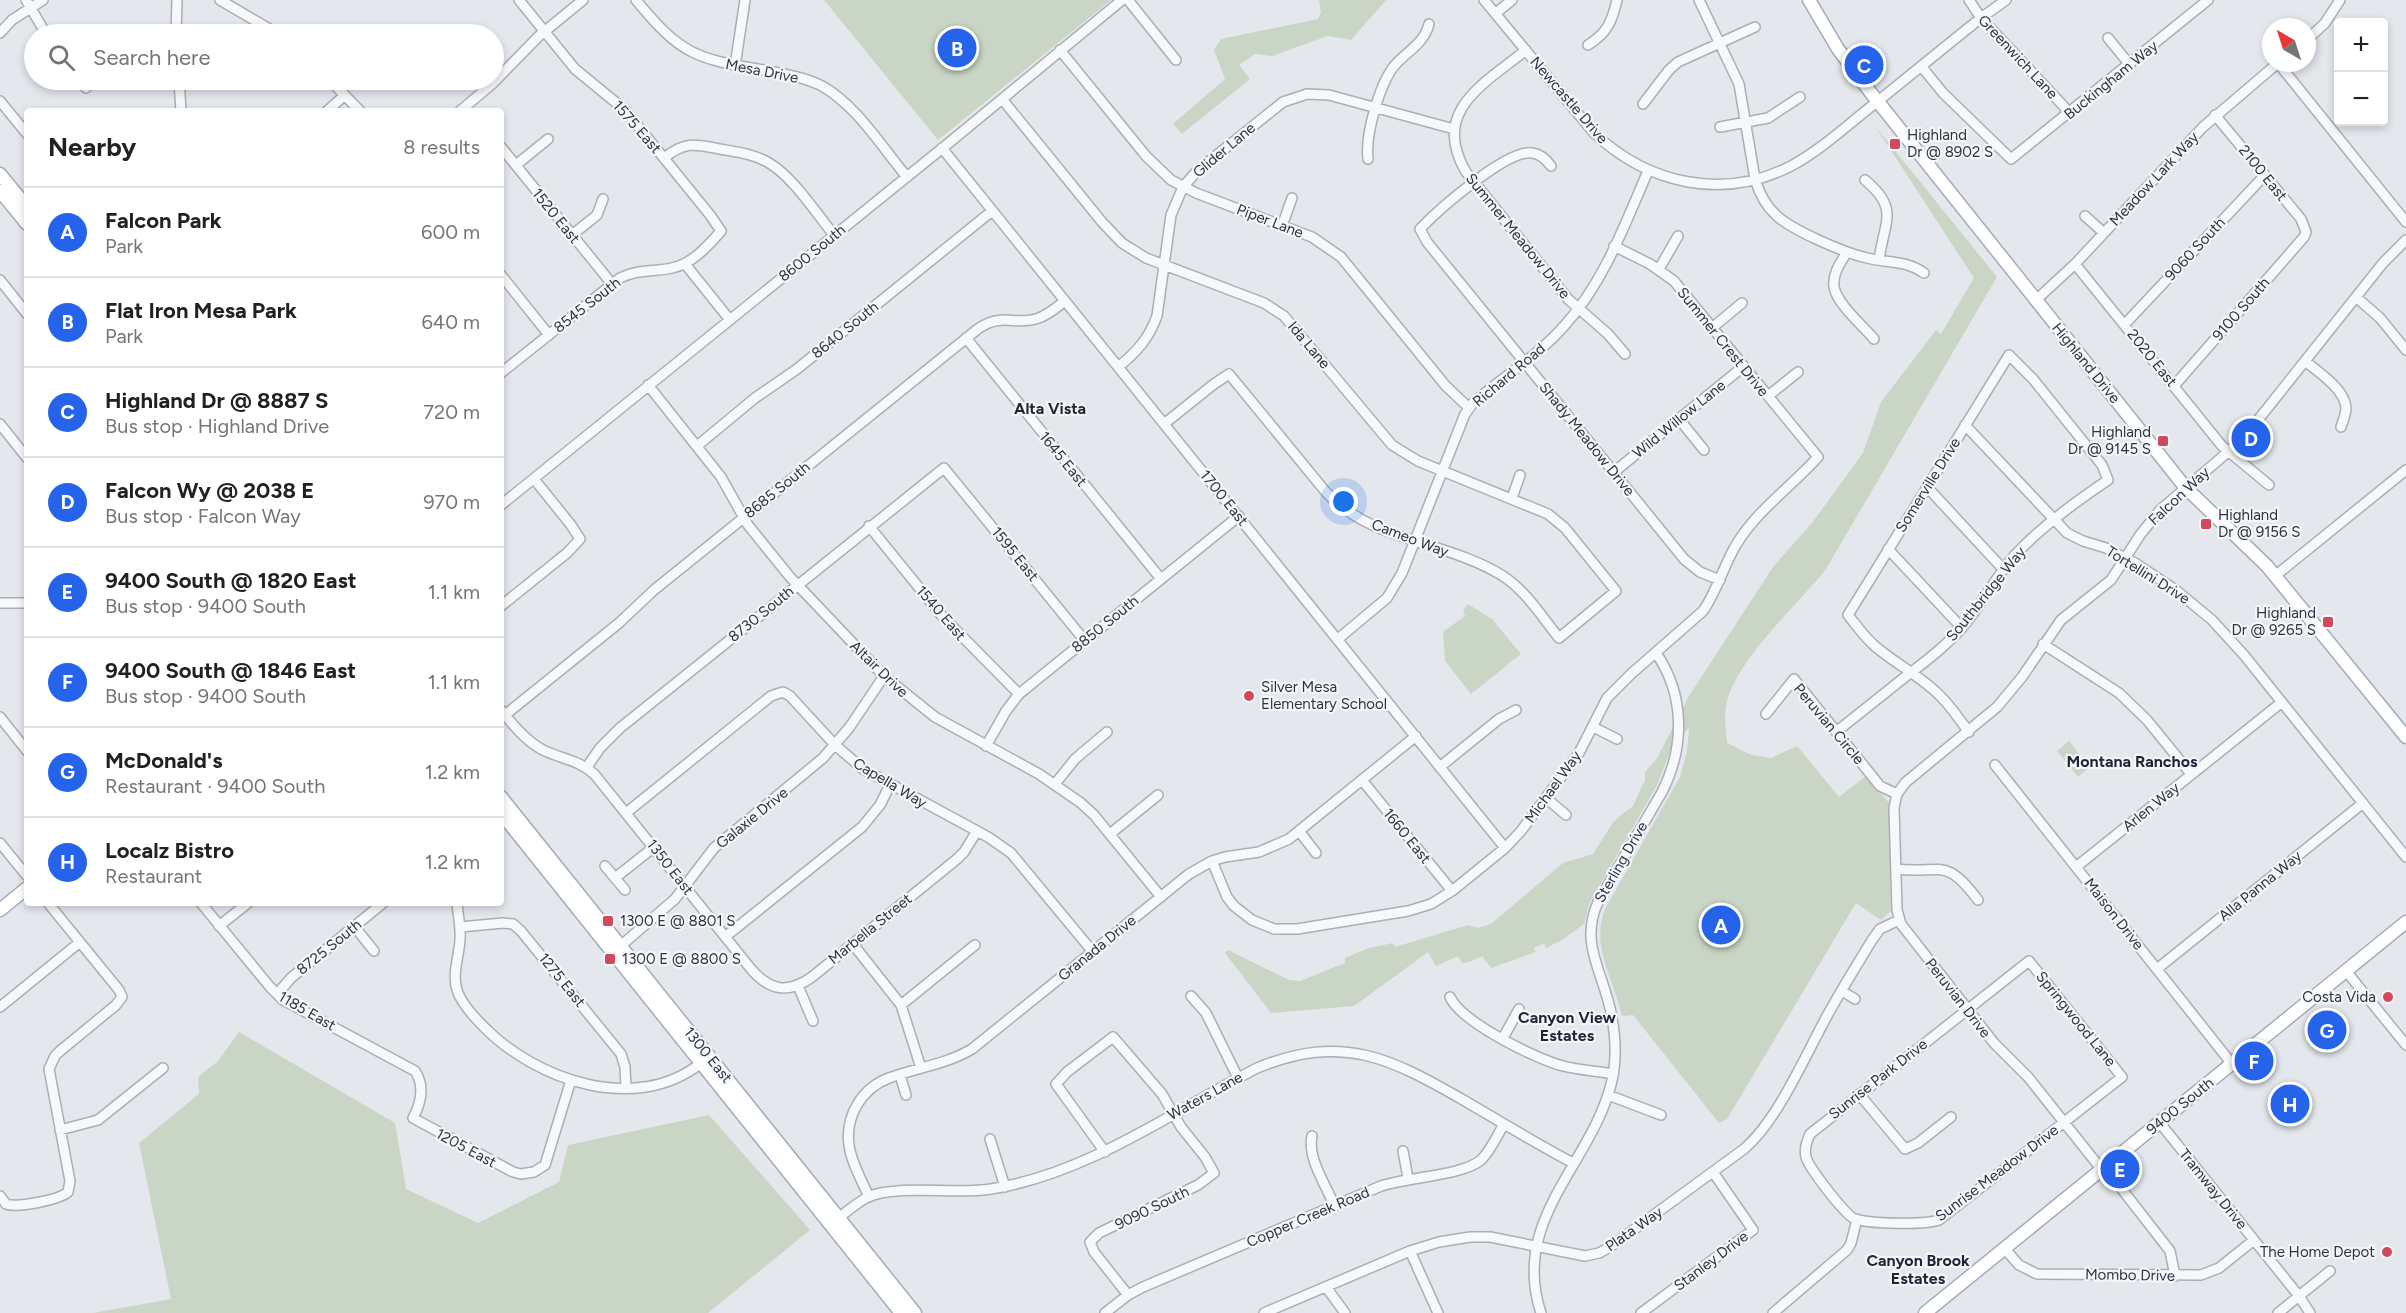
<!DOCTYPE html>
<html lang="en">
<head>
<meta charset="utf-8">
<style>
	body { margin:0; font-family:Figtree,sans-serif; background:#f2f2f2; color:#202124 }
	.controls { position:absolute; right:18px; top:18px; display:grid; overflow:hidden; border-radius:6px; box-shadow:0 3px 9px #0003 }
	.controls button { width:54px; height:54px; display:grid; place-items:center; padding:0; border:0; border-bottom:2px solid #e0e0e0; background:#fff; color:#202124; font:30px sans-serif }
	.compass { position:absolute; left:2262px; top:18px; width:54px; height:54px; border-radius:50%; background:#fff; box-shadow:0 3px 9px #0003; rotate:321deg }
	.you { position:absolute; left:1344px; top:502px; width:21px; height:21px; margin:-15px; border:4px solid #fff; border-radius:50%; background:#1a73e8; box-shadow:0 0 0 9px #1a73e833 }
	.badge { display:grid; place-items:center; width:39px; height:39px; border-radius:50%; background:#2563eb; color:#fff; font-size:20px; font-weight:700 }
	.pin { position:absolute; translate:-50% -50%; border:3px solid #fff; box-shadow:0 2px 6px #0006 }
	.list { margin:0; padding:0; list-style:none }
	h2 { display:flex; justify-content:space-between; align-items:center; height:78px; margin:0; padding:0 24px; font-size:26px }
	h2 small { font-size:20px; font-weight:400; color:#757577 }
	.list li { display:grid; grid-template-columns:39px 1fr auto; gap:18px; align-items:center; box-sizing:border-box; height:90px; padding:0 24px; border-top:2px solid #e0e0e0 }
	.list b { display:block; font-size:22px; white-space:nowrap }
	.list p { margin:0; font-size:20px; white-space:nowrap; color:#757577 }
	.list em { font-size:20px; font-style:normal; color:#757577 }
	.icon { flex:none; width:33px; height:33px; fill:none; stroke:currentColor; stroke-width:2; stroke-linecap:round; stroke-linejoin:round }
	.map { position:relative; flex:none; width:2406px; height:1313px; overflow:hidden }
	.search { position:absolute; background:#fff; box-shadow:0 3px 9px #0003; left:24px; top:24px; width:480px; height:66px; display:flex; align-items:center; gap:15px; box-sizing:border-box; padding:0 21px; border-radius:33px; color:#757577; font-size:22px }
	.panel { position:absolute; background:#fff; box-shadow:0 3px 9px #0003; left:24px; top:108px; width:480px; height:798px; border-radius:6px }
	.map>svg:first-child { display:block }
	.green { fill:#c9d6c5 }
	.lines { fill:none; stroke-linecap:round; stroke-linejoin:round }
	.minor-casing { stroke:#a9aeb7; stroke-width:12 }
	.major-casing { stroke:#a3abb8; stroke-width:15 }
	.minor { stroke:#f7f8fa; stroke-width:9 }
	.major { stroke:#fff; stroke-width:12 }
	.poi-dot { fill:#d1495b; stroke:#f4f6f9; stroke-width:2 }
	.labels { text-anchor:middle; stroke-width:4.5; stroke-linejoin:round; paint-order:stroke }
	.street-label { font-size:15px; fill:#2b3445; stroke:#f4f6f9 }
	.poi-label { font-size:15px; fill:#2b3445; stroke:#f4f6f9; text-anchor:start }
	.neighbourhood-label { font-size:16px; font-weight:bold; fill:#1d2536; stroke:#f4f6f9 }
</style>
</head>
<body>
<div class="map">
<svg width="2406" height="1313" viewBox="0 0 2406 1313">
	<rect width="100%" height="100%" fill="#e4e7ec"/>
	<path class="green" d="M824,0H1111L938,140Z
		M1319,0H1386L1351,40L1328,36L1272,56L1255,54L1239,65L1250,79L1182,134L1173,124L1225,79L1214,50L1221,39L1318,19L1321,12Z
		M1875,126L1997,277L1826,569C1798,605 1734,661 1726,706C1724,717 1726,731 1727,743L1751,755L1771,758L1797,746L1839,797L1866,776L1889,803L1891,911L1881,920L1856,903L1727,1119L1719,1123L1633,1015L1622,1016C1614,979 1589,944 1606,907L1680,777L1687,752L1689,727L1670,752L1657,785L1589,904L1584,924L1562,940L1546,948L1544,943L1534,948L1536,952L1491,968L1482,956L1469,962L1462,963L1458,956L1436,966L1428,952L1354,1006L1271,1013L1225,953L1228,950L1289,980L1300,981L1345,963V958L1369,948L1393,943L1395,947L1468,925L1478,928L1491,924L1563,863L1593,854L1614,821L1633,806L1645,780V772L1657,758L1689,696L1773,567L1812,523L1863,453L1881,402L1936,330L1941,334L1974,278Z
		M1468,604L1492,619L1521,654L1471,694L1445,661L1443,632L1465,616L1463,610Z
		M2069,741L2090,767L2078,777L2057,751Z
		M239,1032L395,1123L406,1189L478,1223L559,1182L568,1145L709,1115L810,1230L708,1313H93L171,1299L139,1143L199,1094L198,1077L218,1061Z"/>
	<g class="lines">
		<g class="minor-casing">
			<path id="minor" d="M26,0L46,34
				M220,0L278,34
				M636,0C681,55 696,59 764,70C784,74 804,77 822,86C857,106 881,146 907,177
				M1128,0L1176,60
				M1484,0L1594,133C1648,184 1723,201 1791,166C1819,151 1843,129 1868,109C1906,79 1943,48 1981,18L2006,0
				M1699,0L1739,84L1755,179C1759,193 1765,205 1776,215C1791,230 1845,253 1867,258C1887,263 1906,260 1924,273
				M1969,0L1981,18L2070,113
				M1496,13L1512,0
				M0,33L12,20L43,0
				M176,34L177,0
				M308,34L311,31
				M2108,38L2130,65
				M2307,40L2325,23L2340,0
				M1588,45C1607,33 1612,22 1617,0
				M1060,50L1146,156L1171,180L1196,193L1312,237L1341,257L1445,385L1469,408
				M1526,50C1484,84 1430,111 1466,172L1568,299L1608,334L1625,354
				M2278,63L2406,222
				M735,66L745,0
				M1921,66L1943,93L2011,159L2208,0
				M79,80L86,88
				M179,80L181,111
				M330,80L360,111
				M1002,99L1102,222L1122,243L1146,258L1264,303L1284,316L1392,445L1418,461L1548,514L1565,528L1616,591L1559,638C1542,617 1526,591 1503,576C1448,541 1370,542 1325,491L1229,374L1214,384L1164,424
				M0,101L27,134
				M1643,104L1669,70L1678,62L1755,27
				M327,111L345,95
				M460,111L492,84L539,36L583,0
				M1720,127L1768,118L1800,97
				M501,147L612,284
				M942,148L1505,848
				M664,158C685,141 695,144 720,149C737,152 754,154 769,163C793,177 816,213 834,235
				M1368,159C1365,135 1379,86 1394,66C1407,51 1424,44 1429,24
				M516,165L548,139
				M1551,166C1546,159 1540,154 1532,153C1507,149 1437,211 1420,229L1427,242L1684,559L1700,572L1720,580
				M1865,180C1900,209 1884,221 1879,260
				M2085,216L2104,233
				M1282,226L1292,198
				M572,235L597,215L603,199
				M1847,252C1841,262 1832,274 1834,287C1837,304 1863,326 1874,339
				M685,264L730,320
				M2075,264L2222,446L2269,485
				M1659,269L1678,236
				M501,275L549,335
				M0,280L27,314
				M2356,297L2380,318L2406,350
				M2036,300L2075,264L2203,127L2278,63
				M2125,324L2265,175
				M1712,328L1742,303
				M966,338L1161,579
				M2305,361C2318,372 2345,389 2346,408C2346,414 2343,421 2341,427
				M1118,367C1137,352 1149,338 1157,316L1171,215L1183,187L1197,171L1283,102L1307,94L1329,95L1454,129
				M501,373L620,278C638,269 654,272 672,268C692,264 708,246 721,231L710,215L625,110L575,69L519,0
				M648,385L721,477L748,525L790,577L884,676L935,717L1039,774L1081,803L1094,815L1161,897
				M2174,386L2304,237L2306,232L2301,219L2215,115
				M1768,396L1798,372
				M1679,419L1704,450
				M0,424L27,458
				M1965,425L2067,533L2083,541L2106,548L2135,563L2177,591L2212,620L2244,655L2406,857
				M697,446L755,398L797,369L992,211
				M1614,472L1744,366
				M1927,487L2003,569
				M1512,498L1520,475
				M501,505L950,142L1122,0
				M869,526L942,616L1019,694
				M1888,549L1962,628
				M2275,576L2406,470
				M0,603H27
				M501,606L567,553L580,539L571,525L534,479
				M1338,639L1387,598L1402,573L1465,414L1473,403C1503,377 1539,355 1565,325C1604,282 1625,224 1648,171
				M2043,644L2119,693L2147,720L2191,774
				M501,710C513,725 526,741 543,750C561,759 580,760 595,775L751,969C770,991 788,994 812,977L957,859L964,852L977,831
				M1766,714L1794,679L1880,786L1897,794
				M505,715L619,623L654,590L979,328C1003,313 1013,325 1036,319C1047,316 1056,308 1065,301
				M0,717L27,751
				M1593,727L1617,739
				M1836,732L1905,677C1929,659 1954,640 1972,615C1987,595 1998,574 2015,555C2042,526 2075,502 2108,480L2102,465L2033,379L2009,355L1848,615C1857,626 1865,638 1876,647C1895,663 1918,675 1936,692C1949,703 1958,718 1969,732
				M986,746L1006,711L1019,694L1239,516
				M1995,765L2232,1064
				M1441,766L1499,719L1516,710
				M587,767L600,748L620,728L944,468L1085,641
				M1362,780L1452,891
				M1055,784L1075,759L1107,732
				M1546,798L1566,815
				M626,813L771,696L783,692L790,696L835,745L863,769L988,837L1011,853L1093,952
				M1299,831L1316,853
				M1110,834L1158,795
				M0,843L27,876
				M1212,861L1227,897L1234,906L1252,920L1274,929H1297L1408,911L1431,904L1452,891L1505,848L1521,831L1579,753L1607,698L1631,674L1703,611C1717,591 1723,567 1736,545C1756,511 1792,486 1818,457L1674,281L1650,264L1614,246
				M605,866L625,890
				M2076,867L2282,702
				M1896,869C1942,874 1945,856 1978,900
				M615,878L654,847
				M201,903L270,987L283,1000L415,1071C425,1086 421,1103 413,1118L513,1172L521,1174L534,1172L545,1165L571,1080
				M457,903C458,915 461,928 460,940C459,956 452,974 457,990C461,1003 474,1017 484,1027C536,1080 636,1115 701,1063
				M219,926L248,903
				M354,926L374,951
				M460,927L503,923L513,924L521,931L621,1054L625,1067L626,1088
				M725,937L862,827L880,805L890,785
				M852,943L901,1005L921,1068
				M617,949L675,899L714,848L823,758L849,728L884,676
				M2029,961L2122,1077L1939,1220C1924,1225 1871,1224 1855,1219C1845,1215 1809,1168 1806,1157C1804,1148 1807,1141 1810,1134Z
				M2157,969L2363,803
				M2346,971L2406,1045
				M798,986L813,1021
				M1842,991L1855,999
				M277,994L291,978L383,903
				M1191,996L1206,1013L1238,1078
				M1450,997C1461,1022 1536,1059 1563,1066C1579,1070 1596,1071 1613,1074
				M901,1005L975,945
				M0,1007L80,942
				M1503,1038L1519,1009
				M900,1075L906,1095
				M1859,1094L1905,1149L1918,1143L1951,1117
				M1608,1095L1661,1115
				M2160,1123L2299,1296L2310,1313
				M60,1130L98,1120L163,1068
				M1312,1136C1307,1158 1326,1185 1334,1205
				M990,1139L1005,1187
				M1403,1151L1408,1178
				M1105,1152L1056,1084L1067,1072L1113,1037L1162,1094L1181,1127L1205,1157L1214,1173L1198,1185L1099,1233L1090,1242L1094,1252L1128,1295
				M2102,1170L2028,1077L1994,1043L1901,924L1897,910L1894,808L1897,794L1906,782L1997,707L2022,677L2061,620L2111,580L2140,535L2160,510L2242,440L2383,263L2406,240
				M2121,1188L2170,1251L2175,1276
				M0,1196L6,1204C17,1208 59,1200 68,1192L70,1181L49,1069L55,1056L60,1051L116,1005L122,997L119,990L48,903
				M869,1197C862,1181 851,1162 849,1145C845,1116 862,1088 889,1078C916,1068 947,1064 972,1049L1189,874L1212,861L1225,857L1259,852L1289,839L1416,736
				M835,1221C845,1213 856,1203 868,1197C896,1184 958,1195 991,1189C1087,1174 1172,1112 1257,1068C1343,1033 1390,1058 1465,1101C1501,1122 1537,1144 1573,1163
				M2005,1249L2019,1265L2037,1274L2201,1275L2219,1268L2254,1240
				M1410,1251L1438,1313
				M1326,1287L1345,1313
				M1105,1313L1128,1295L1143,1287L1381,1186C1407,1177 1462,1176 1481,1160C1491,1150 1497,1136 1504,1124
				M1264,1313L1410,1251L1439,1242L1470,1237H1490L1585,1256L1599,1253L1610,1247L1744,1149C1778,1120 1805,1056 1827,1016C1841,990 1857,965 1872,940L1880,929L1899,920
				M1541,1313C1509,1217 1596,1161 1613,1076C1617,1053 1615,1030 1610,1008C1601,969 1580,942 1598,902L1662,792C1685,747 1685,695 1656,653
				M1641,1313L1753,1230L1713,1172
				M1773,1313L1847,1250L1851,1243L1857,1219
				M2278,1313L2330,1271"/>
		</g>
		<g class="major-casing">
			<path id="major" d="M1809,0L1838,49L1871,93L2158,453L2185,487L2267,566L2406,737
				M0,174L27,207
				M0,191L27,224
				M501,797L915,1313
				M501,813L901,1313
				M0,910L27,888
				M1925,1313L2406,922"/>
		</g>
		<use href="#minor" class="minor"/>
		<use href="#major" class="major"/>
	</g>
	<g class="poi-dot">
		<rect x="1889" y="138" width="12" height="12" rx="3"/>
		<rect x="2157" y="435" width="12" height="12" rx="3"/>
		<rect x="2200" y="518" width="12" height="12" rx="3"/>
		<rect x="2322" y="616" width="12" height="12" rx="3"/>
		<circle cx="1249" cy="696" r="6"/>
		<rect x="602" y="915" width="12" height="12" rx="3"/>
		<rect x="604" y="953" width="12" height="12" rx="3"/>
		<circle cx="2388" cy="997" r="6"/>
		<circle cx="2387" cy="1252" r="6"/>
	</g>
	<g class="labels">
		<g class="street-label">
			<text transform="translate(2018 57) rotate(47)" y="5">Greenwich Lane</text>
			<text transform="translate(762 71) rotate(11)" y="5">Mesa Drive</text>
			<text transform="translate(2111 80) rotate(-39)" y="5">Buckingham Way</text>
			<text transform="translate(1569 100) rotate(49)" y="5">Newcastle Drive</text>
			<text transform="translate(637 127) rotate(49)" y="5">1575 East</text>
			<text transform="translate(1224 150) rotate(-40)" y="5">Glider Lane</text>
			<text transform="translate(2263 173) rotate(51)" y="5">2100 East</text>
			<text transform="translate(2154 179) rotate(-47)" y="5">Meadow Lark Way</text>
			<text transform="translate(556 216) rotate(51)" y="5">1520 East</text>
			<text transform="translate(1270 221) rotate(21)" y="5">Piper Lane</text>
			<text transform="translate(1518 236) rotate(51)" y="5">Summer Meadow Drive</text>
			<text transform="translate(2195 249) rotate(-47)" y="5">9060 South</text>
			<text transform="translate(812 253) rotate(-39)" y="5">8600 South</text>
			<text transform="translate(587 305) rotate(-38)" y="5">8545 South</text>
			<text transform="translate(2241 309) rotate(-49)" y="5">9100 South</text>
			<text transform="translate(845 330) rotate(-39)" y="5">8640 South</text>
			<text transform="translate(1723 342) rotate(51)" y="5">Summer Crest Drive</text>
			<text transform="translate(1309 345) rotate(50)" y="5">Ida Lane</text>
			<text transform="translate(2152 358) rotate(51)" y="5">2020 East</text>
			<text transform="translate(2086 363) rotate(51)" y="5">Highland Drive</text>
			<text transform="translate(1509 375) rotate(-40)" y="5">Richard Road</text>
			<text transform="translate(1679 419) rotate(-39)" y="5">Wild Willow Lane</text>
			<text transform="translate(1587 439) rotate(51)" y="5">Shady Meadow Drive</text>
			<text transform="translate(1063 459) rotate(51)" y="5">1645 East</text>
			<text transform="translate(1928 485) rotate(-58)" y="5">Somerville Drive</text>
			<text transform="translate(777 490) rotate(-39)" y="5">8685 South</text>
			<text transform="translate(2179 496) rotate(-43)" y="5">Falcon Way</text>
			<text transform="translate(1224 498) rotate(51)" y="5">1700 East</text>
			<text transform="translate(1410 538) rotate(21)" y="5">Cameo Way</text>
			<text transform="translate(1015 554) rotate(51)" y="5">1595 East</text>
			<text transform="translate(2148 575) rotate(32)" y="5">Tortellini Drive</text>
			<text transform="translate(1986 594) rotate(-51)" y="5">Southbridge Way</text>
			<text transform="translate(941 613) rotate(49)" y="5">1540 East</text>
			<text transform="translate(761 614) rotate(-39)" y="5">8730 South</text>
			<text transform="translate(1105 624) rotate(-39)" y="5">8850 South</text>
			<text transform="translate(879 669) rotate(44)" y="5">Altair Drive</text>
			<text transform="translate(1829 724) rotate(50)" y="5">Peruvian Circle</text>
			<text transform="translate(890 783) rotate(31)" y="5">Capella Way</text>
			<text transform="translate(1553 787) rotate(-54)" y="5">Michael Way</text>
			<text transform="translate(2151 807) rotate(-39)" y="5">Arlen Way</text>
			<text transform="translate(752 818) rotate(-39)" y="5">Galaxie Drive</text>
			<text transform="translate(1407 836) rotate(51)" y="5">1660 East</text>
			<text transform="translate(1621 862) rotate(-60)" y="5">Sterling Drive</text>
			<text transform="translate(670 867) rotate(52)" y="5">1350 East</text>
			<text transform="translate(2260 886) rotate(-39)" y="5">Alla Panna Way</text>
			<text transform="translate(2114 914) rotate(52)" y="5">Maison Drive</text>
			<text transform="translate(870 929) rotate(-39)" y="5">Marbella Street</text>
			<text transform="translate(329 947) rotate(-39)" y="5">8725 South</text>
			<text transform="translate(1097 948) rotate(-39)" y="5">Granada Drive</text>
			<text transform="translate(562 980) rotate(51)" y="5">1275 East</text>
			<text transform="translate(1958 998) rotate(52)" y="5">Peruvian Drive</text>
			<text transform="translate(307 1011) rotate(30)" y="5">1185 East</text>
			<text transform="translate(2076 1019) rotate(51)" y="5">Springwood Lane</text>
			<text transform="translate(708 1055) rotate(51)" y="5">1300 East</text>
			<text transform="translate(1878 1079) rotate(-38)" y="5">Sunrise Park Drive</text>
			<text transform="translate(1205 1096) rotate(-29)" y="5">Waters Lane</text>
			<text transform="translate(2180 1106) rotate(-39)" y="5">9400 South</text>
			<text transform="translate(466 1148) rotate(28)" y="5">1205 East</text>
			<text transform="translate(1997 1173) rotate(-37)" y="5">Sunrise Meadow Drive</text>
			<text transform="translate(2213 1189) rotate(51)" y="5">Tramway Drive</text>
			<text transform="translate(1152 1208) rotate(-26)" y="5">9090 South</text>
			<text transform="translate(1308 1217) rotate(-23)" y="5">Copper Creek Road</text>
			<text transform="translate(1634 1229) rotate(-35)" y="5">Plata Way</text>
			<text transform="translate(1711 1261) rotate(-37)" y="5">Stanley Drive</text>
			<text transform="translate(2130 1275) rotate(1)" y="5">Mombo Drive</text>
		</g>
		<g class="poi-label">
			<text x="1907" y="140">Highland<tspan x="1907" dy="17">Dr @ 8902 S</tspan></text>
			<text x="2151" y="437" text-anchor="end">Highland<tspan x="2151" dy="17">Dr @ 9145 S</tspan></text>
			<text x="2218" y="520">Highland<tspan x="2218" dy="17">Dr @ 9156 S</tspan></text>
			<text x="2316" y="618" text-anchor="end">Highland<tspan x="2316" dy="17">Dr @ 9265 S</tspan></text>
			<text x="1261" y="692">Silver Mesa<tspan x="1261" dy="17">Elementary School</tspan></text>
			<text x="620" y="926">1300 E @ 8801 S</text>
			<text x="622" y="964">1300 E @ 8800 S</text>
			<text x="2376" y="1002" text-anchor="end">Costa Vida</text>
			<text x="2375" y="1257" text-anchor="end">The Home Depot</text>
		</g>
		<g class="neighbourhood-label">
			<text x="1050" y="414">Alta Vista</text>
			<text x="2132" y="767">Montana Ranchos</text>
			<text x="1567" y="1023">Canyon View<tspan x="1567" dy="18">Estates</tspan></text>
			<text x="1918" y="1266">Canyon Brook<tspan x="1918" dy="18">Estates</tspan></text>
		</g>
	</g>
</svg>
<div class="controls">
<button>+</button>
<button>−</button>
</div>
<svg class="compass" viewBox="-18 -18 36 36"><path d="M0-13l5 13h-10z" fill="#e53935"/><path d="M0 13l5-13h-10z" fill="#757577"/></svg>
<div class="you"></div>
<div class="pin badge" style="left:1721px;top:925px">A</div>
<div class="pin badge" style="left:957px;top:48px">B</div>
<div class="pin badge" style="left:1864px;top:65px">C</div>
<div class="pin badge" style="left:2251px;top:438px">D</div>
<div class="pin badge" style="left:2120px;top:1169px">E</div>
<div class="pin badge" style="left:2254px;top:1061px">F</div>
<div class="pin badge" style="left:2327px;top:1030px">G</div>
<div class="pin badge" style="left:2290px;top:1104px">H</div>
<div class="search"><svg class="icon" aria-label="search" viewBox="0 0 24 24"><circle cx="10" cy="10" r="6"/><path d="M15 15l6 6"/></svg>Search here</div>
<section class="panel">
<h2>Nearby<small>8 results</small></h2>
<ul class="list">
<li><span class="badge">A</span><div><b>Falcon Park</b><p>Park</p></div><em>600 m</em></li>
<li><span class="badge">B</span><div><b>Flat Iron Mesa Park</b><p>Park</p></div><em>640 m</em></li>
<li><span class="badge">C</span><div><b>Highland Dr @ 8887 S</b><p>Bus stop · Highland Drive</p></div><em>720 m</em></li>
<li><span class="badge">D</span><div><b>Falcon Wy @ 2038 E</b><p>Bus stop · Falcon Way</p></div><em>970 m</em></li>
<li><span class="badge">E</span><div><b>9400 South @ 1820 East</b><p>Bus stop · 9400 South</p></div><em>1.1 km</em></li>
<li><span class="badge">F</span><div><b>9400 South @ 1846 East</b><p>Bus stop · 9400 South</p></div><em>1.1 km</em></li>
<li><span class="badge">G</span><div><b>McDonald's</b><p>Restaurant · 9400 South</p></div><em>1.2 km</em></li>
<li><span class="badge">H</span><div><b>Localz Bistro</b><p>Restaurant</p></div><em>1.2 km</em></li>
</ul>
</section>
</div>
</body>
</html>
